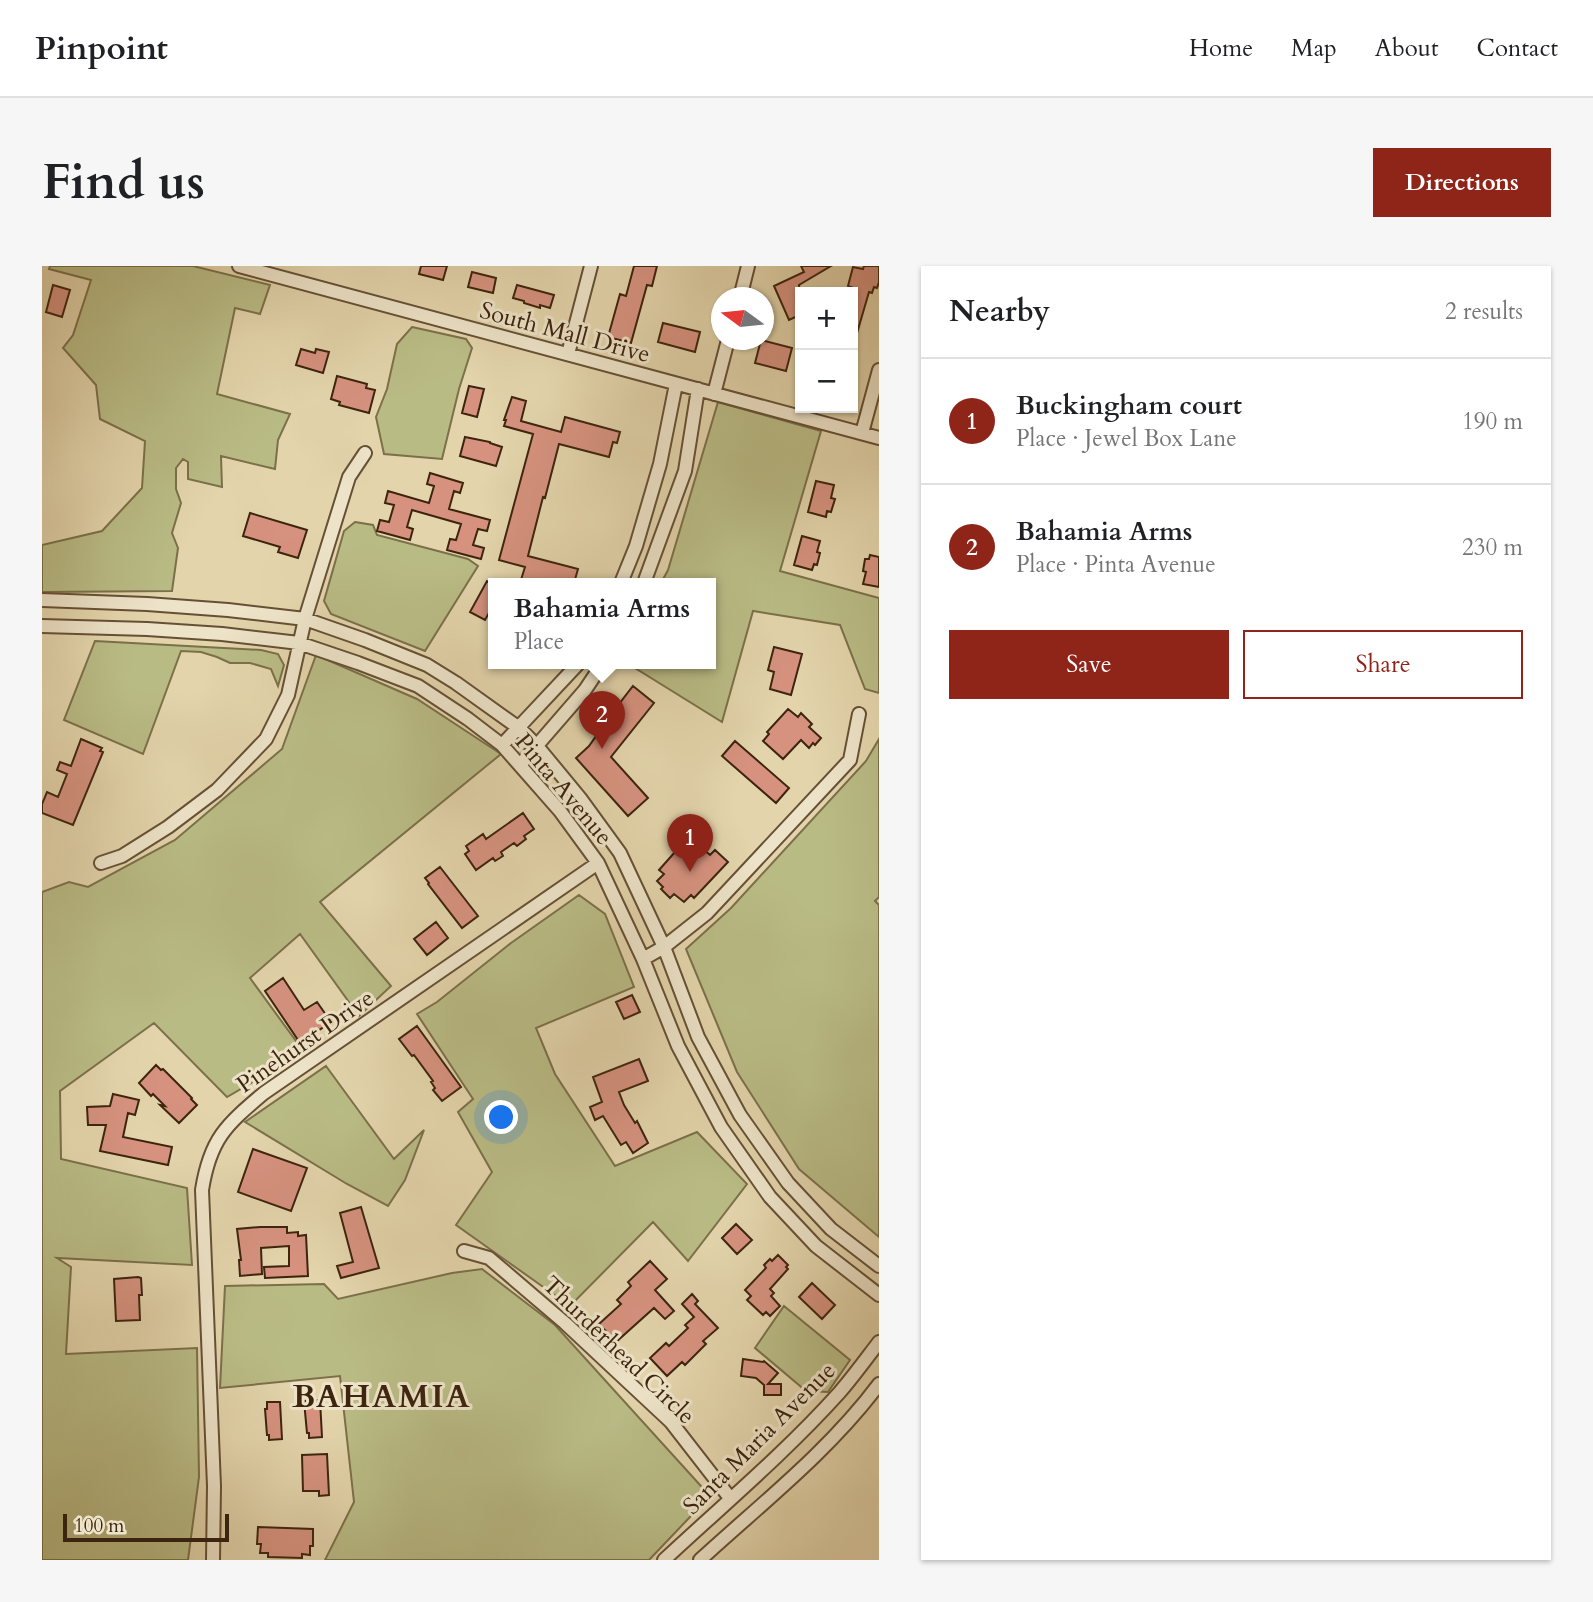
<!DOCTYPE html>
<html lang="en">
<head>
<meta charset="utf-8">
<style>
	body { margin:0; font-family:Cardo,serif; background:#f6f6f6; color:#202124 }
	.controls { position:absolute; right:21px; top:21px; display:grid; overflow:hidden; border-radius:0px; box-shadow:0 2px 5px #0004 }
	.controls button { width:63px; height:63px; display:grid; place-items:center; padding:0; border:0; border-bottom:2px solid #e0e0e0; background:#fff; color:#202124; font:35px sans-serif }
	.compass { position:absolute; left:669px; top:21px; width:63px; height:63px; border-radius:50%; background:#fff; box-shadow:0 2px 5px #0004; rotate:285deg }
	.scale { position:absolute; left:21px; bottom:18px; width:166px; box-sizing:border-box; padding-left:7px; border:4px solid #3d240e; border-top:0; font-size:19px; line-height:24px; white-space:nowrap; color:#3d240e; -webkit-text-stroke:5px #ede3c8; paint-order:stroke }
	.you { position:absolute; left:460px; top:852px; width:24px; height:24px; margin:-18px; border:5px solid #fff; border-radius:50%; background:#1a73e8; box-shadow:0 0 0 10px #1a73e833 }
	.badge { display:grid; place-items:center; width:46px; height:46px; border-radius:50%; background:#8f2418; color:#fff; font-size:23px; font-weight:700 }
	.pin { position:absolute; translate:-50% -58px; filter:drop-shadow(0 2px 4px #0008) }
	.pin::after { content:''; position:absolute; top:37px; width:24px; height:21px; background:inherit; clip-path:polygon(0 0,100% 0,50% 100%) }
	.popup { position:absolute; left:446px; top:312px; width:228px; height:91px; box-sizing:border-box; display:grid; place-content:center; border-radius:0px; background:#fff; filter:drop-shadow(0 2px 5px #0005); font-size:23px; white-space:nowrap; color:#757577 }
	.popup b { font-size:26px; color:#202124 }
	.popup::after { content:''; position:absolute; left:50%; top:100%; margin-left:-14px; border:14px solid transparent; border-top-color:#fff }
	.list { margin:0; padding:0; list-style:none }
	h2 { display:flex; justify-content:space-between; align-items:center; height:91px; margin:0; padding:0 28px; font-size:30px }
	h2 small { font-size:23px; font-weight:400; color:#757577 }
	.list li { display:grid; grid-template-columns:46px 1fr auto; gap:21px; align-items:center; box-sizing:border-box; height:126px; padding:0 28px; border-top:2px solid #e0e0e0 }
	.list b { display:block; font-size:26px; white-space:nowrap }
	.list p { margin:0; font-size:23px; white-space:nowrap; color:#757577 }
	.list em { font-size:23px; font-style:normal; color:#757577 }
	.actions { display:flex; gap:14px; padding:21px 28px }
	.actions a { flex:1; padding:16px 0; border:2px solid #8f2418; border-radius:0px; text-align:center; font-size:24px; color:#8f2418 }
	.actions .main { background:#8f2418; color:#fff }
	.map { position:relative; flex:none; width:837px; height:1294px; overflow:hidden; border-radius:0px }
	header { display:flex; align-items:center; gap:42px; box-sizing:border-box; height:98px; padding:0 35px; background:#fff; border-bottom:2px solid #e0e0e0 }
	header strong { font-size:33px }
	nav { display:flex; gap:38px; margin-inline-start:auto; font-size:24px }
	.intro { display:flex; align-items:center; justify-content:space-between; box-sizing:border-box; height:168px; padding:0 42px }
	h1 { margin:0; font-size:49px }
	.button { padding:18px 32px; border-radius:0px; background:#8f2418; color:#fff; font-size:24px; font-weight:700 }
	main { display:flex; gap:42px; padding:0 42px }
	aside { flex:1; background:#fff; border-radius:0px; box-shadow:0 2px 5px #0004 }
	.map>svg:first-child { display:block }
	.green { fill:#b9bb85; stroke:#7b704a; stroke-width:2 }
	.building { fill:#d6927f; stroke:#3d240e; stroke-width:2 }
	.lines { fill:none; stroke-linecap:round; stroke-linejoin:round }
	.minor-casing { stroke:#665035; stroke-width:16 }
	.minor { stroke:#ede3c8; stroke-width:12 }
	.labels { text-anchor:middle; stroke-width:6; stroke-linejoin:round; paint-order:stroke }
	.street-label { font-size:24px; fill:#3d240e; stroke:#ede3c8 }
	.district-label { font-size:32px; font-weight:bold; letter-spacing:2px; fill:#3d240e; stroke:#ede3c8 }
</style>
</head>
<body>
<header>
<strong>Pinpoint</strong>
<nav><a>Home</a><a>Map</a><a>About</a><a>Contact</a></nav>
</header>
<div class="intro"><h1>Find us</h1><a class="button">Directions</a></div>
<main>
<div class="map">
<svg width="837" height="1294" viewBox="0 0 837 1294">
	<rect width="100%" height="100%" fill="#e3d4ab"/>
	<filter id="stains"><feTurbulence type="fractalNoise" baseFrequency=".00286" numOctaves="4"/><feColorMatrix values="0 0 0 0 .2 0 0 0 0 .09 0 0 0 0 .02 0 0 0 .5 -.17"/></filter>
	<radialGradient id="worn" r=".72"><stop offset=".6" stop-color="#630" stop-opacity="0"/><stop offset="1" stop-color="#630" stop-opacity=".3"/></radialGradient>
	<path class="green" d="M8,0H151L228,19L218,48L193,42L175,128L248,148L236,174L233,203L179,190L180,221L146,213V196L141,193L134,202V223L139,237L130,267L136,282L130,325L0,326V279L60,265L100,222L103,175L58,153L54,119L21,82L31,69L49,14L7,3Z
		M370,61L424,73L430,82L417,123L400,193L342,188L334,151L345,123L355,78Z
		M676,136L779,165L738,305L837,332V427L823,423L798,359L711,345L680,456L585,397H668V317H619L626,304Z
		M313,256L331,259L335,269L426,293L436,300L383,385L289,348L282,335L302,265Z
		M53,375L219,384L236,388L242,399L236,420L229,403L208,397H188L175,391L159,386L139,385L101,488L22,454Z
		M274,389L375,433L459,488L278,636L349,720L317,750L258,668L208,712L262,786L185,831L112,757L18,825L19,893L145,922L150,999L15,992L29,1001L24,1088L155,1082L157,1211L146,1294H0V626L27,616L46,621L133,574L240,483Z
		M837,473V631L833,635L837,639V971L757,903L695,806L644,683L689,642L824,495Z
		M537,629L563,648L592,721L494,762L513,808L573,900L655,866L705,918L646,995L611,956L528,1040L414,959L450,906L416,846L431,833L375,748L395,736L469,677Z
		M284,800L352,893L382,864L363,914L346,940L305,918L203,856Z
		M440,1003L513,1059L668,1230L607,1294H283L312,1236L298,1110L178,1122L183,1020L282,1018L296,1033L410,1007Z
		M742,1040L808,1094L786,1126L764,1125L713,1082Z"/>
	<path class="building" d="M379,0H405L401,14L377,8Z
		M592,0H615L610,20L605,19L589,77L566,71L578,28L584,30Z
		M759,0H789L757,19L758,30L755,32L758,39V49L747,54L732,20L762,6Z
		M822,0H837V16L835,22L832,21L830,27L827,26L813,74H811V22L806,20L811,1L821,3Z
		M430,6L454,12L451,27L426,21Z
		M11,19L28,24L20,51L4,46Z
		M475,19L512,29L508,42L498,39V42L482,37V35L471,32Z
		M621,57L658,66L653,86L616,76Z
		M719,74L750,82L744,105L713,97Z
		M259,83L273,87L274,83L287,86L281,107L254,99Z
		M295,110L325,118L324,122L333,124L327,147L297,139L298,136L289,133Z
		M427,120L442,123L435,151L420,147Z
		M470,131L484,135L479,155L519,166L523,151L578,166L575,177L571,176L567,191L517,178L503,232L501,231L486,290L536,303L532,317H478L483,301L457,294L491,168L462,160L464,154H462Z
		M423,171L448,176V177L460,181L454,200L418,190Z
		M388,207L421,217L418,227L412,225L407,243L448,254L445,265L436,263L431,279L442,282L439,293L405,284L408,273L414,274L419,258L370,244L365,261L371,263L368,274L335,265L338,254L347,256L352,239L343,237L346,225L387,237L392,220L385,218Z
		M774,215L792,219L789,232L793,233L789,246L785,245L784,251L766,246Z
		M208,247L265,264L256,292L236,286L238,281L201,270Z
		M760,270L778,275L775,286L778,287L775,299L772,298L770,304L752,299Z
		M828,289L837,291V321L821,318L824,306L821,305L823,293H827Z
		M445,315L452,319V338L443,354L428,346Z
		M732,381L760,388L749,429L728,423L732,406L726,404Z
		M591,420L612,437L569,491L606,532L586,550L534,492L547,480L554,470L553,469Z
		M746,443L756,451L759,447L770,458L767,461L779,472L773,479L771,477L767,482L759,474L741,493L721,475L727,468L725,466Z
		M39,473L60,482L58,485L61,486L31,559L0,547V538L5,526L16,531L25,508L15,504L18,496L29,500Z
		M693,475L747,522L734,537L680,490Z
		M481,547L492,563L482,570L484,573L475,580L472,577L459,586L461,590L453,595L451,592L434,604L423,588L427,585L424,580L441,568L444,573Z
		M652,575L668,589L673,584L686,596L652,632L649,629L642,636L632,628L628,632L619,623L621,621L615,615L622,608L617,604L641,577L646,582Z
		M398,601L436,650L420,662L386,618L387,617L383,612Z
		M394,656L406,672L385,689L372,673Z
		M241,712L262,744L275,736L289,756L258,777L223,725Z
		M590,729L598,746L582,753L574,736Z
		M375,760L419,821L400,835L391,824L393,822L389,816L391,815L372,789L370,790L357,773Z
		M597,793L606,815L577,826L582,839L593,857L595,855L606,877L591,887L584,876L579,879L561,850L553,854L548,841L560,836L551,811Z
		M114,799L119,804L121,803L150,832L149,833L155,839L137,857L118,839L123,840L111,828L109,830L97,817Z
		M71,828L97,834L93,849L86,847L81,871L130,881L126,899L58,885L64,859H46L45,841L68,840Z
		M211,883L265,902L249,945L196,926Z
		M319,941L337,1002L299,1012L295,1000L311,996L298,947Z
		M694,958L710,974L695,988L680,972Z
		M218,961H245V967L256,966V970L264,969L266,1010L223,1012L222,1001L247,1000V980L219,982L220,1008L198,1010L197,994H199L195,963Z
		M736,989L746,999L744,1001L746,1003L728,1023L732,1027L729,1030L738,1040L728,1050L724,1046L721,1049L705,1034L709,1030L703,1024L724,1002L722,999L728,993L730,995Z
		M608,995L625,1013L613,1024L632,1045L623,1053L612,1042L574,1076L557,1058L579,1038L575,1034L589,1020L586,1016Z
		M96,1011L99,1012L100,1029H97L98,1054L74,1055L72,1013Z
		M770,1017L793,1039L780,1053L757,1031Z
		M650,1028L656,1035L653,1038L676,1062L661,1075L664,1078L643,1099L640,1096L625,1110L608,1092L624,1077L627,1080L646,1062L643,1059L652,1051L640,1038Z
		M701,1093L721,1096L722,1095L736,1107L726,1118H739V1129H722V1119L714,1112L699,1110Z
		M278,1134L280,1171L267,1172V1167H265L262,1135Z
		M225,1136H238L240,1173L227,1174V1169H225L223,1143H225Z
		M285,1188L287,1229L277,1230V1225H261L260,1189Z
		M216,1261L271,1263V1280H268V1289L260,1288V1292L226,1291V1287H218L219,1278H215Z"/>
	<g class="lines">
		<g class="minor-casing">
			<path id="minor" d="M197,0L837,172
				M698,32L706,0
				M526,88L549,0
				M672,128L686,74
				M820,167L837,104
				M579,317L594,280L618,198L634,118
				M602,317L643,205L656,123
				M0,334L105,338L186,344L263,353L323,374L385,399L414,417L477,462L495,480L538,532L578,587L622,681L656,771L698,849L746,917L789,963L837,1000
				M0,360L105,363L180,368L257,377L316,397L376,420L426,453L460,479L518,545L556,597L601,693L636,780L679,861L728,931L774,980L837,1029
				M460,479L537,397
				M478,499L543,424L561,397
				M59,597L80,590L126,561L175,524L224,473L246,429L263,353L307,211L323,187
				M601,693L622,681L665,647L808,494L817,448
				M422,985L447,992L523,1057L629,1156L688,1232
				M171,1294L172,1220L160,924C168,873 184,859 222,827L556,597
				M622,1294C681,1239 743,1187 797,1127C811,1111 824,1093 837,1076
				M658,1294C719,1238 787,1185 837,1118"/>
		</g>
		<use href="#minor" class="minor"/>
	</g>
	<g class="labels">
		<g class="street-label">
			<text transform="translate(523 66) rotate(15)" y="8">South Mall Drive</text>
			<text transform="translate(522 523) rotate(50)" y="8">Pinta Avenue</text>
			<text transform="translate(263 775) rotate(-35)" y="8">Pinehurst Drive</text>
			<text transform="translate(577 1084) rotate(44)" y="8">Thurderhead Circle</text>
			<text transform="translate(717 1172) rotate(-45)" y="8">Santa Maria Avenue</text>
		</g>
		<g class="district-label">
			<text x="340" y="1141">BAHAMIA</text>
		</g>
	</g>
	<rect width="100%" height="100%" filter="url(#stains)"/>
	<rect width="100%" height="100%" fill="url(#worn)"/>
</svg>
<div class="controls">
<button>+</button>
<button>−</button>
</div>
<svg class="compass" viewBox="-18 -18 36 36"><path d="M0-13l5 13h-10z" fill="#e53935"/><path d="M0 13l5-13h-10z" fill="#757577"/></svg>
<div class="scale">100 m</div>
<div class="you"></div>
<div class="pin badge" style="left:648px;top:606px">1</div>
<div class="pin badge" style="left:560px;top:483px">2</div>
<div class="popup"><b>Bahamia Arms</b>Place</div>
</div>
<aside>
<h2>Nearby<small>2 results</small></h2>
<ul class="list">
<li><span class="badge">1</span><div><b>Buckingham court</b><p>Place · Jewel Box Lane</p></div><em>190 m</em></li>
<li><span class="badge">2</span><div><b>Bahamia Arms</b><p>Place · Pinta Avenue</p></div><em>230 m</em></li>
</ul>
<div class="actions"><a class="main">Save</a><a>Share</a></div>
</aside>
</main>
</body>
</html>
